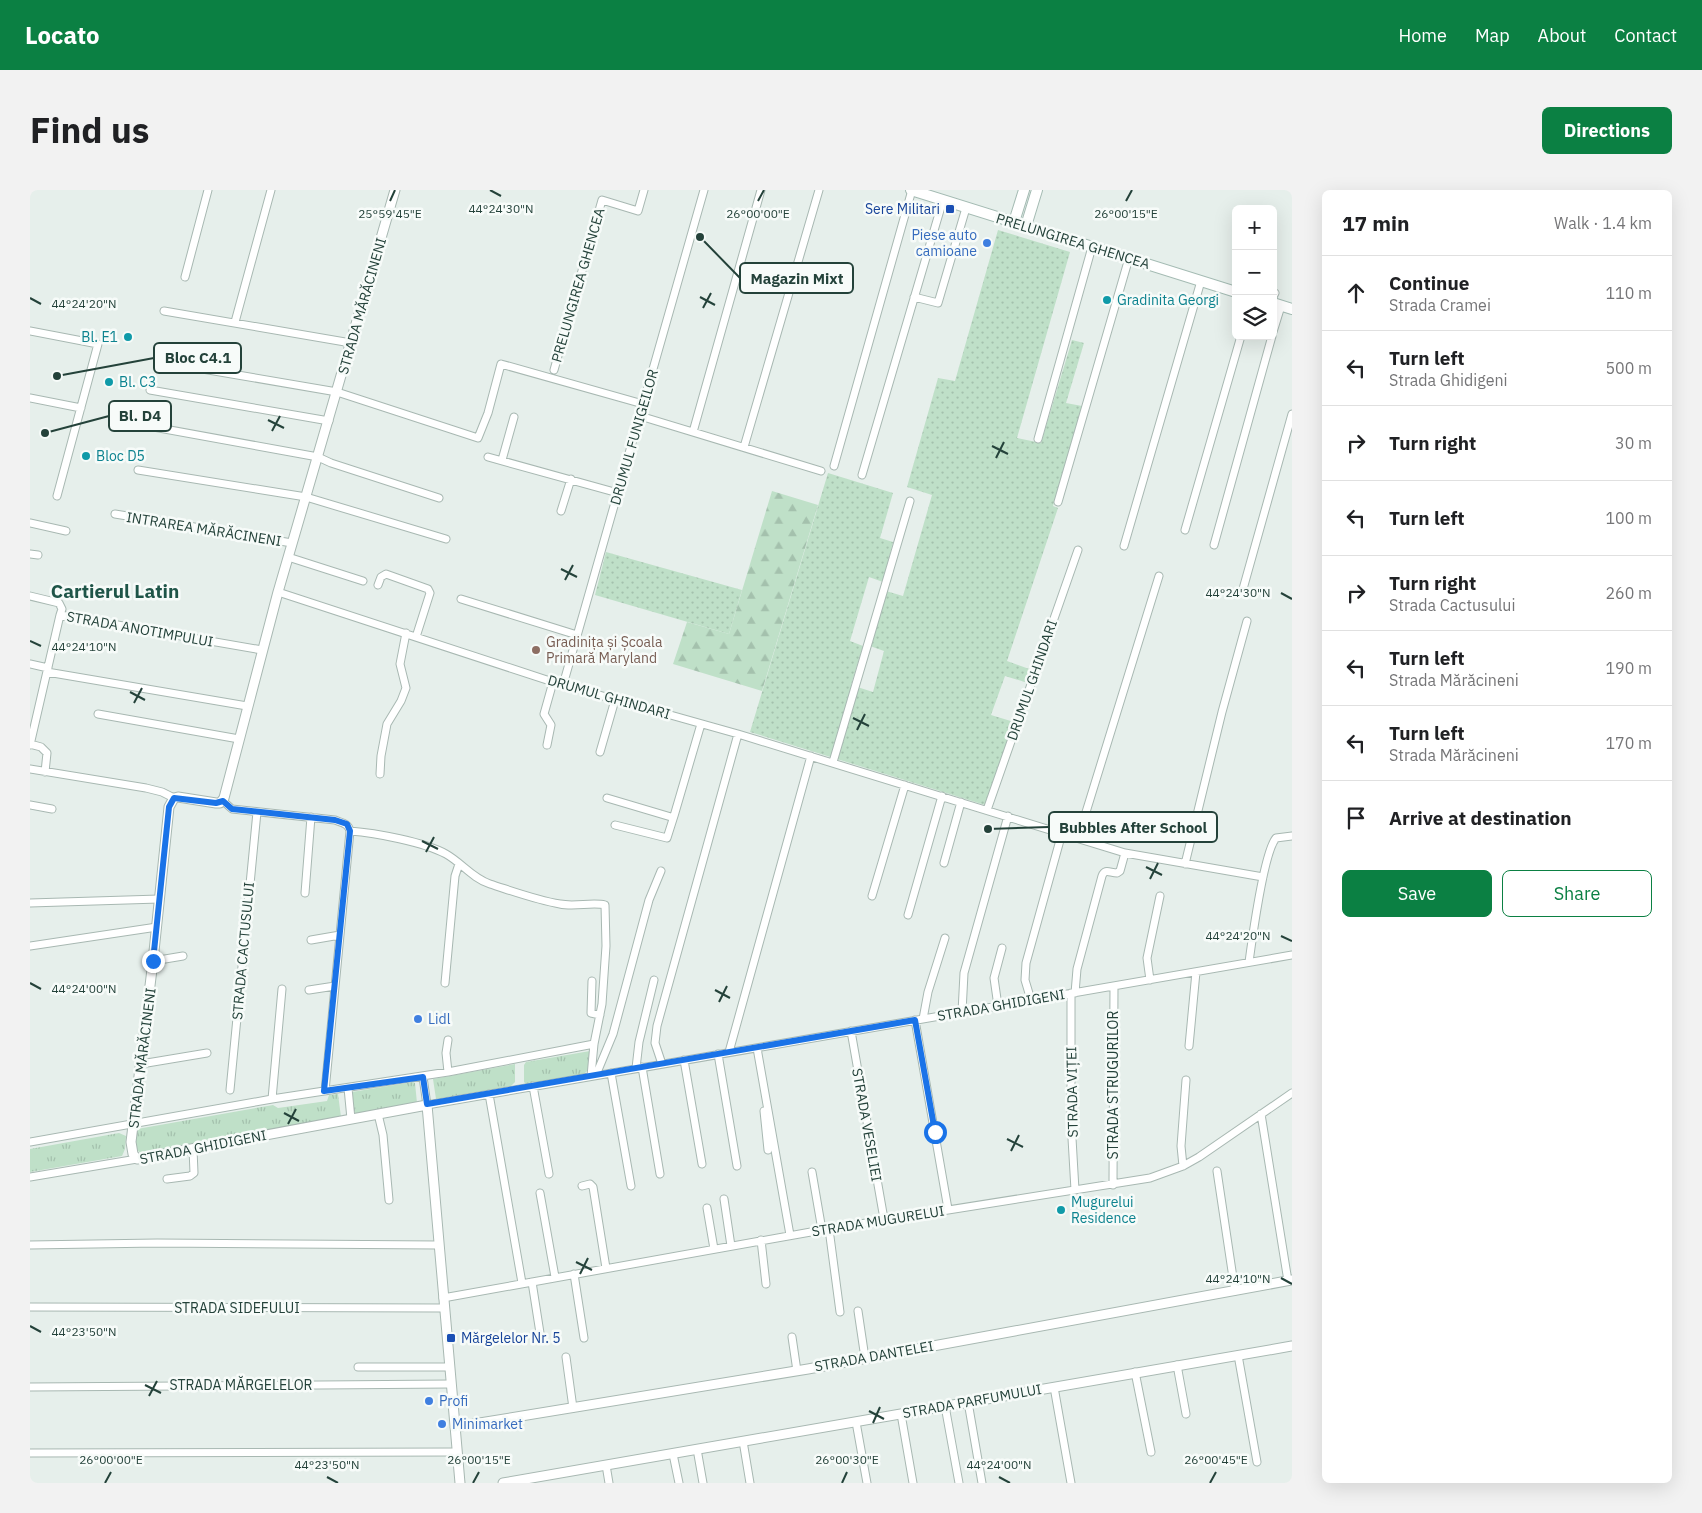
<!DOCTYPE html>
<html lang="en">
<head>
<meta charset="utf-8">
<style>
	body { margin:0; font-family:"IBM Plex Sans",sans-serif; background:#f2f2f2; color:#202124 }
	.controls { position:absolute; right:15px; top:15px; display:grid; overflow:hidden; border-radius:8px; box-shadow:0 5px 20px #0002 }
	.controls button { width:45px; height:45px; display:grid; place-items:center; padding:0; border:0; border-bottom:1px solid #e0e0e0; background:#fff; color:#202124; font:25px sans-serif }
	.stop { position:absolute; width:15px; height:15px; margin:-11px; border:4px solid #1a73e8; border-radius:50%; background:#fff }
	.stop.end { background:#1a73e8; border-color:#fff; box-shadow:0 1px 5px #0008 }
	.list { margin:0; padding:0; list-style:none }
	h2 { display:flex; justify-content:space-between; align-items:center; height:65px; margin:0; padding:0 20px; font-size:21px }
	h2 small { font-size:16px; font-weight:400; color:#757577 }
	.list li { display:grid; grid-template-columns:32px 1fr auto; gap:15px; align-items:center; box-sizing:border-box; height:75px; padding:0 20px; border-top:1px solid #e0e0e0 }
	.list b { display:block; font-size:19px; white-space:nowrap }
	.list p { margin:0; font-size:16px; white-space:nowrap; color:#757577 }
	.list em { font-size:16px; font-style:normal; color:#757577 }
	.actions { display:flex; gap:10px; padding:15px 20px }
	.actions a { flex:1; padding:11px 0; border:1px solid #0b8043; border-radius:8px; text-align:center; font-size:18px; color:#0b8043 }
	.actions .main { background:#0b8043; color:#fff }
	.icon { flex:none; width:28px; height:28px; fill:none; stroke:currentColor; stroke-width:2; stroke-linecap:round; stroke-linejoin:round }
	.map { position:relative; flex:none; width:1262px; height:1293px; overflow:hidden; border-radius:8px }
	header { display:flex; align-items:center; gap:30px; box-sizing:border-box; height:70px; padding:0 25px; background:#0b8043; color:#fff }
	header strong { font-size:24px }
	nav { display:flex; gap:28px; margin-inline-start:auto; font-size:18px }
	.intro { display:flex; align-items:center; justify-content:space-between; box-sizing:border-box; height:120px; padding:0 30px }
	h1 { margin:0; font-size:35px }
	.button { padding:12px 22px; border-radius:8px; background:#0b8043; color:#fff; font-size:18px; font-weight:700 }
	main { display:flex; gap:30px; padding:0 30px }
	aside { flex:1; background:#fff; border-radius:8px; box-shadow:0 5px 20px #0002 }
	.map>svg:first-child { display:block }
	.grass { fill:url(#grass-dots) }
	.forest { fill:url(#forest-firs) }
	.park { fill:url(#park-tufts) }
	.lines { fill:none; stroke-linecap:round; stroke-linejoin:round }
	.minor-casing { stroke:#a8b8b2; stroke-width:9 }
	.tertiary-casing { stroke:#a8b8b2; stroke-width:11 }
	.secondary-casing { stroke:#a4bbb3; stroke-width:12 }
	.minor { stroke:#fff; stroke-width:7 }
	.tertiary { stroke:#fff; stroke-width:9 }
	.secondary { stroke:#fff; stroke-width:10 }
	.route { stroke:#1a73e8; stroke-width:6 }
	.ticks { fill:none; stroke:#24423a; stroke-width:2 }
	.transit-dot { fill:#1a4fb4; stroke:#f7fbf9; stroke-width:2 }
	.shop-dot { fill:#3f7fe0; stroke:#f7fbf9; stroke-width:2 }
	.culture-dot { fill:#0f9aa8; stroke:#f7fbf9; stroke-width:2 }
	.education-dot { fill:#8d6e63; stroke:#f7fbf9; stroke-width:2 }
	.labels { text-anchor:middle; stroke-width:5; stroke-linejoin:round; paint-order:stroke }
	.transit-label { font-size:14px; fill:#164399; stroke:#f7fbf9; text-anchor:end }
	.shop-label { font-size:14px; fill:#366cbe; stroke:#f7fbf9; text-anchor:start }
	.street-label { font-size:14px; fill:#24423a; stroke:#f7fbf9 }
	.culture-label { font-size:14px; fill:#0d838f; stroke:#f7fbf9; text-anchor:start }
	.education-label { font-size:14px; fill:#785e54; stroke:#f7fbf9; text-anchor:start }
	.district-label { font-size:19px; font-weight:bold; fill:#1f5548; stroke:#f7fbf9 }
	.ticks-label { font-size:12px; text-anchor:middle; fill:#24423a; stroke:#f7fbf9; stroke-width:5; stroke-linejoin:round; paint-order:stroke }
	.leader { fill:none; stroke:#24423a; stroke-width:2 }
	.callout-dot { fill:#24423a; stroke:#f7fbf9; stroke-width:2 }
	.callout { fill:#f7fbf9; stroke:#24423a; stroke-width:2 }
	.callout-label { font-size:15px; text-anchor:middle; font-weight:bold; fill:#24423a }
</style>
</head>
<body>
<header>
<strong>Locato</strong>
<nav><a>Home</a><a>Map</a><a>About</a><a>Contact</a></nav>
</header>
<div class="intro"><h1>Find us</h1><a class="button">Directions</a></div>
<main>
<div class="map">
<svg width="1262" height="1293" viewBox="0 0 1262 1293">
	<defs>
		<pattern id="grass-dots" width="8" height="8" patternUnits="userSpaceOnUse" patternTransform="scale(1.25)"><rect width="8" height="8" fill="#bfe0c8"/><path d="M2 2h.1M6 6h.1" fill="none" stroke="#a4c1ad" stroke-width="1.8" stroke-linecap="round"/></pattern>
		<pattern id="forest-firs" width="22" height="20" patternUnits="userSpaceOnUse" patternTransform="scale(1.25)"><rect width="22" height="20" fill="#bfe0c8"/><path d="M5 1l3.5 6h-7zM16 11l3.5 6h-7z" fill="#a4c1ad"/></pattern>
		<pattern id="park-tufts" width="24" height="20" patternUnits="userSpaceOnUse" patternTransform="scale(1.25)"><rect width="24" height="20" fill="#bfe0c8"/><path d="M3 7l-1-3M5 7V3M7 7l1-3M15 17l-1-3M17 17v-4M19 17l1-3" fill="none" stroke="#a4c1ad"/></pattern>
	</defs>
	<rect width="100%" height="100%" fill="#e6efeb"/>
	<path class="grass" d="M968,40L1040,62L987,248L1011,253L1042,150L1054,153L1036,213L1052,216L1023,316L1028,318L977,471L1002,480L998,493L975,486L961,525L984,532L955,615L720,542L798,283L863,303L850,348L863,352L853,392L839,387L820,451L833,456L821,495L843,502L854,461L840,456L856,401L873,406L902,305L877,297L908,188L925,191Z
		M576,362L712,400L699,444L565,405Z"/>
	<path class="forest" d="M742,301L788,315L732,501L643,474L657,432L699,444Z"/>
	<path class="park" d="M560,861L558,880L554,884L496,894L494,892V875L496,872Z
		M485,874V892L481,896L406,909L403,889Z
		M383,892L385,893L387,913L326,924L324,921L322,902Z
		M308,904L311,927L113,964C102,959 105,949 107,939L243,915L248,918L297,911L299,905Z
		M89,943L96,946L95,959L92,966L0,982V959Z"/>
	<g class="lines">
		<g class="minor-casing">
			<path id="minor" d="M155,87L178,0
				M884,107L908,113L936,18
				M1243,107L1245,103
				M134,121L321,153
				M205,132L241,0
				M0,141L68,154L27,306
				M1243,142L1251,116
				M149,175L307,202L448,248L458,223L471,174L613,214
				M524,180L572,10L608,21L614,0
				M120,200L299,231
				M0,208L51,218
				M610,226L791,281
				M96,232L288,267L301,273L409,308
				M663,242L731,0
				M1008,249L1062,57
				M714,257L789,0
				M458,267L588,303
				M472,270L484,227
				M804,276L882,0
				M108,280L276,307L416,349
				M832,285L913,10
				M1028,312L1099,68
				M531,321L541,289
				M85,324L262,353
				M0,333L36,341
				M1155,340L1211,146
				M1184,355L1242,146
				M1094,356L1171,91
				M0,364L8,365
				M258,367L333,391
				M348,395L351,387L356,384L398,399L400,403L386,447
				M1213,399L1262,224
				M248,402L523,492L708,544L1095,663L1233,687
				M0,406L29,413L32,419L30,425L232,460
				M431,409L547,445
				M0,474L18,478
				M17,482L217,516
				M533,495L674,0
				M68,524L209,549
				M0,554L11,557L17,563L15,582
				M0,555L30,425
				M517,555L521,535L514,524L523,492
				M570,562L585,510
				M803,572L880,311
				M0,579L116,598L132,602L144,608
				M350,584L351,566L357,534L371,511L376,498L370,474L376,443
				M577,608L641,627L644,626L671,534
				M193,611L202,619L305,630C312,633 318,633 320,641L295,901
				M0,615L22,619
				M957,620L1048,360
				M585,635L637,648L644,626
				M320,641C346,643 394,652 416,664C432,673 442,688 460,694C482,701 506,710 530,714C544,717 563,712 575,715L576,756L572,814L564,854L561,886
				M1048,648L1129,386
				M914,673L931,612
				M1155,674L1192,522L1217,431
				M275,703L281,627
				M842,706L875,595
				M0,713L129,709
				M878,725L912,606
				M281,750L310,745
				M0,756L127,737
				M123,771L153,766
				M1219,772C1222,750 1234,662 1246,648L1262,646
				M1120,790L1117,768L1130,706
				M562,791L561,823L570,825
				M415,793L425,686L429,674
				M279,800L305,796
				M1041,803V931L1045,1000
				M1045,803L1047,779L1072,686C1075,678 1080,683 1087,683L1090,681L1095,663
				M1001,810L995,790L996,773L1032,643
				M968,816L964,788L972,758
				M932,822L934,783L978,626
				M893,829L898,802L915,748
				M885,830L918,1019
				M821,841L854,1029
				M1159,856L1166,782
				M727,858L760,1045
				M699,862L781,566
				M688,864L707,976
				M654,870L672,974
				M111,874L177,863
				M632,874L625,853L627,836L708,544
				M612,877L630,984
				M606,878L609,852L624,790
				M418,882L416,863L418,850
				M581,883L601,996
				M566,885L583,844L619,710L631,681
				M393,887L397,915L1262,765
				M503,896L519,984
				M318,898L321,929
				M200,900L227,622
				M459,904L492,1093
				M242,909L252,799
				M734,921L738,960
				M348,924L353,945L359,1010
				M1231,924L1258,1091
				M0,952L242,909L418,882L564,854
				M1153,976L1151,956L1156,890
				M1187,981L1205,1101
				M782,982L792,1040
				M0,987L107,969
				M137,989L160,986L164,983L163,959
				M1083,995L1084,796
				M552,996L560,994L563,997L576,1078
				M510,1003L525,1087
				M694,1009L701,1056
				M677,1018L684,1059
				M799,1039L810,1122
				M731,1050L736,1094
				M0,1055L127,1053L408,1055
				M544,1084L554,1148
				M502,1092L510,1143
				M413,1108L792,1040L1120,988L1153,976L1169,967L1262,903
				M0,1117L414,1118
				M828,1121L835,1168
				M762,1147L767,1181
				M1208,1165L1227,1272
				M536,1167L543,1218
				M1147,1175L1156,1224
				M328,1177H420
				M1105,1182L1121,1262
				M0,1197L421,1194
				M1024,1197L1041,1293
				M938,1212L952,1293
				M915,1216L929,1293
				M871,1224L883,1293
				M826,1232L837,1293
				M713,1251L720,1293
				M667,1259L673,1293
				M0,1263L427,1262
				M643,1264L649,1293
				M576,1275L579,1293"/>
		</g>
		<g class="tertiary-casing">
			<path id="tertiary" d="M365,0L248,402L194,608L190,613H186L148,607L144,608L139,617L123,771L101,952L103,964L107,969L397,915L430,1293
				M425,1237L778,1179L1262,1090
				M473,1293L1262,1156"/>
		</g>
		<g class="secondary-casing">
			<path id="secondary" d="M881,0L1206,102
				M984,32L994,0
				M996,36L1007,0
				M1243,113L1262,119"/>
		</g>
		<use href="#minor" class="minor"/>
		<use href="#tertiary" class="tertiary"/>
		<use href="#secondary" class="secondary"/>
	</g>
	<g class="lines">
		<path class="route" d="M123,771L139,617L144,608L186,613L193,611L202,619L305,630L317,634L320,641L294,901L393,887L397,914L885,830L905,942"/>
	</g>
	<path class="ticks" d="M460,0L471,6M360,11L365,0M728,11L734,0M1096,11L1102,0M670,107L685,115M0,108L11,114M673,118L681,103M238,230L254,238M242,241L250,226M962,256L978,264M966,268L974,252M531,379L547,387M535,390L543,375M1251,403L1262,409M0,451L11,456M100,502L115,510M104,513L112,498M823,528L839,536M827,540L835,524M392,651L408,659M396,662L404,647M1116,677L1132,685M1120,689L1128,673M1251,746L1262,751M0,793L11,799M685,800L700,808M689,812L697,796M254,923L269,931M258,934L266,919M977,949L993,957M981,961L989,945M546,1072L562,1080M550,1084L558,1068M1251,1088L1262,1094M0,1136L11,1142M115,1195L131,1203M119,1206L127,1191M839,1221L854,1229M843,1233L850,1217M297,1287L308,1293M969,1287L980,1293M75,1293L81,1282M443,1293L449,1282M812,1293L817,1282M1180,1293L1186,1282"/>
	<g class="transit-dot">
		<rect x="915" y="14" width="10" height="10" rx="2.5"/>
		<rect x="416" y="1143" width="10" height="10" rx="2.5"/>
	</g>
	<g class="shop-dot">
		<circle cx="957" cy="53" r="5"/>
		<circle cx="388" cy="829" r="5"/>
		<circle cx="399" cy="1211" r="5"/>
		<circle cx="412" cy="1234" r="5"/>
	</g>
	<g class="culture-dot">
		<circle cx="1077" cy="110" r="5"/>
		<circle cx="98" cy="147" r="5"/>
		<circle cx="79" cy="192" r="5"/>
		<circle cx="56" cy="266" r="5"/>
		<circle cx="1031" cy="1020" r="5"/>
	</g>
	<circle class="education-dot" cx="506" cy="460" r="5"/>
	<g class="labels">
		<g class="transit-label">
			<text x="910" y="24">Sere Militari</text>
			<text x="431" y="1153" text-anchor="start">Mărgelelor Nr. 5</text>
		</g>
		<g class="shop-label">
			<text x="947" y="50" text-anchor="end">Piese auto<tspan x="947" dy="16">camioane</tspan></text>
			<text x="398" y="834">Lidl</text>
			<text x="409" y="1216">Profi</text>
			<text x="422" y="1239">Minimarket</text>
		</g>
		<g class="street-label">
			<text transform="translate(1043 51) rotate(17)" y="5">PRELUNGIREA GHENCEA</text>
			<text transform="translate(548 95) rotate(-74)" y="5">PRELUNGIREA GHENCEA</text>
			<text transform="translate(332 116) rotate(-74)" y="5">STRADA MĂRĂCINENI</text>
			<text transform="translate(604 247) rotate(-74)" y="5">DRUMUL FUNIGEILOR</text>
			<text transform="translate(174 339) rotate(9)" y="5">INTRAREA MĂRĂCINENI</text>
			<text transform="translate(110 439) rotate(10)" y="5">STRADA ANOTIMPULUI</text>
			<text transform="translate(1002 490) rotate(-71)" y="5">DRUMUL GHINDARI</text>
			<text transform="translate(579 507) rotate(16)" y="5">DRUMUL GHINDARI</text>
			<text transform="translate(213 761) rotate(-85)" y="5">STRADA CACTUSULUI</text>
			<text transform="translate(971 815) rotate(-10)" y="5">STRADA GHIDIGENI</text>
			<text transform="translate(112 868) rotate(-83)" y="5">STRADA MĂRĂCINENI</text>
			<text transform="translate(1083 895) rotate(-90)" y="5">STRADA STRUGURILOR</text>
			<text transform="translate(1042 902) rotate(-91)" y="5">STRADA VIȚEI</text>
			<text transform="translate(837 935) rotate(80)" y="5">STRADA VESELIEI</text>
			<text transform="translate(173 957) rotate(-11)" y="5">STRADA GHIDIGENI</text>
			<text transform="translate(848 1031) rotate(-9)" y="5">STRADA MUGURELUI</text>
			<text x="207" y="1123">STRADA SIDEFULUI</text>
			<text transform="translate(844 1166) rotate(-10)" y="5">STRADA DANTELEI</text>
			<text x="211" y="1200">STRADA MĂRGELELOR</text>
			<text transform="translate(942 1211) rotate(-10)" y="5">STRADA PARFUMULUI</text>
		</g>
		<g class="culture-label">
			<text x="1087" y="115">Gradinita Georgi</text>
			<text x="88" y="152" text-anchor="end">Bl. E1</text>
			<text x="89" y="197">Bl. C3</text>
			<text x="66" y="271">Bloc D5</text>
			<text x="1041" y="1017">Mugurelui<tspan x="1041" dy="16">Residence</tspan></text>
		</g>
		<g class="education-label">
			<text x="516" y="457">Gradinița și Școala<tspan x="516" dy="16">Primară Maryland</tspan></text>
		</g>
		<g class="district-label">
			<text x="85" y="408">Cartierul Latin</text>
		</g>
	</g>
	<g class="ticks-label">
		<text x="471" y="23">44°24'30"N</text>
		<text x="360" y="28">25°59'45"E</text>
		<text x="728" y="28">26°00'00"E</text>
		<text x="1096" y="28">26°00'15"E</text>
		<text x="54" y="118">44°24'20"N</text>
		<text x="1208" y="407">44°24'30"N</text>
		<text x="54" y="461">44°24'10"N</text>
		<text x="1208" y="750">44°24'20"N</text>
		<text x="54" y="803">44°24'00"N</text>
		<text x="1208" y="1093">44°24'10"N</text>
		<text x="54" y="1146">44°23'50"N</text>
		<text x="81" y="1274">26°00'00"E</text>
		<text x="449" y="1274">26°00'15"E</text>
		<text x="817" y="1274">26°00'30"E</text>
		<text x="1186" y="1274">26°00'45"E</text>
		<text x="297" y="1279">44°23'50"N</text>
		<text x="969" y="1279">44°24'00"N</text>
	</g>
	<path class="leader" d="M670 47L710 88M27 186L124 168M15 243L79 226M958 639L1019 637"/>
	<g class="callout-dot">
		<circle cx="670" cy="47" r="5"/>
		<circle cx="27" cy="186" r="5"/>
		<circle cx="15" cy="243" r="5"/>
		<circle cx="958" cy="639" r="5"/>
	</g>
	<g class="callout">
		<rect x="710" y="73" width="113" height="30" rx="5"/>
		<rect x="124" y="153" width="87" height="30" rx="5"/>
		<rect x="79" y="211" width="62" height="30" rx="5"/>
		<rect x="1019" y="622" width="168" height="30" rx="5"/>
	</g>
	<g class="callout-label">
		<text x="767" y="94">Magazin Mixt</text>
		<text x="168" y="173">Bloc C4.1</text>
		<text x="110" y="231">Bl. D4</text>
		<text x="1103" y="643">Bubbles After School</text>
	</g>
</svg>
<div class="controls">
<button>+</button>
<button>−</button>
<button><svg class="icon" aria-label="layers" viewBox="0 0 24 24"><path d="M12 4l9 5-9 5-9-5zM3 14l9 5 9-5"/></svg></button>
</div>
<div class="stop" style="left:905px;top:942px"></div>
<div class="stop end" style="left:123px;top:771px"></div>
</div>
<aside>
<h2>17 min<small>Walk · 1.4 km</small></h2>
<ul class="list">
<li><svg class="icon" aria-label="ahead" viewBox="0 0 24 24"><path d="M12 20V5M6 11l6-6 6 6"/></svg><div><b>Continue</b><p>Strada Cramei</p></div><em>110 m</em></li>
<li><svg class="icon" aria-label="left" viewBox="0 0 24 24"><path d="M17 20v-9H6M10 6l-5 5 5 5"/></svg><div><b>Turn left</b><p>Strada Ghidigeni</p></div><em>500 m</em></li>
<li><svg class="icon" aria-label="right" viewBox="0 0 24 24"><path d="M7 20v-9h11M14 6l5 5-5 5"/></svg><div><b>Turn right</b></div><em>30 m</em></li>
<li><svg class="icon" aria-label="left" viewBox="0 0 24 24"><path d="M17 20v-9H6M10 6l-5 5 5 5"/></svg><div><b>Turn left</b></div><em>100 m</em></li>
<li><svg class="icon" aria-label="right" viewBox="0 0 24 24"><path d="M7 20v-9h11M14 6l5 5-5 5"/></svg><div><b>Turn right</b><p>Strada Cactusului</p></div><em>260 m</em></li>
<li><svg class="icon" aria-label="left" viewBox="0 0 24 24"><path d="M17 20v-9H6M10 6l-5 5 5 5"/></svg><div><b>Turn left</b><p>Strada Mărăcineni</p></div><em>190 m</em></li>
<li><svg class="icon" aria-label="left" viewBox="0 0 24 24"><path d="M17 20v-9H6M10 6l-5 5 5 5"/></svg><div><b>Turn left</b><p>Strada Mărăcineni</p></div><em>170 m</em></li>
<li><svg class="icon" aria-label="arrive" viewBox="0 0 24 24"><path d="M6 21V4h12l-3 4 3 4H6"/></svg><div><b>Arrive at destination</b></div></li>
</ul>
<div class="actions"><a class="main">Save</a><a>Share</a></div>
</aside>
</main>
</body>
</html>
